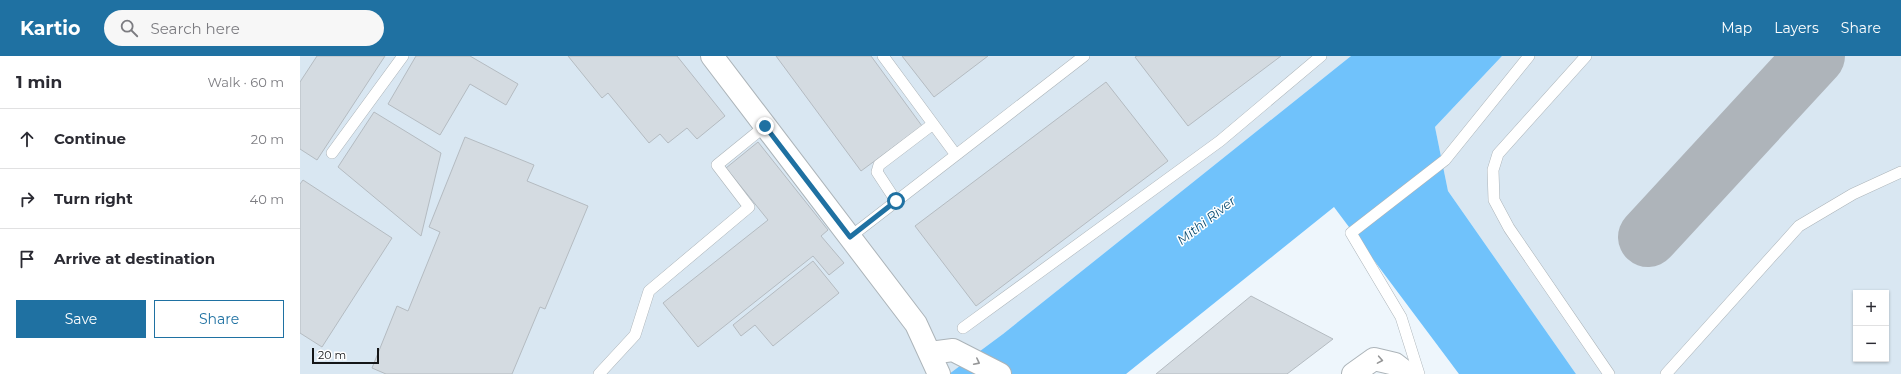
<!DOCTYPE html>
<html lang="en">
<head>
<meta charset="utf-8">
<style>
	body { margin:0; font-family:Montserrat,sans-serif; background:#f7f7f7; color:#2b2b33 }
	.controls { position:absolute; right:12px; bottom:12px; display:grid; overflow:hidden; border-radius:0px; box-shadow:0 1px 3px #0004 }
	.controls button { width:36px; height:36px; display:grid; place-items:center; padding:0; border:0; border-bottom:1px solid #e1e1e2; background:#fff; color:#2b2b33; font:20px sans-serif }
	.scale { position:absolute; left:12px; bottom:10px; width:67px; box-sizing:border-box; padding-left:4px; border:2px solid #141618; border-top:0; font-size:11px; line-height:14px; white-space:nowrap; color:#141618; -webkit-text-stroke:3px #fff; paint-order:stroke }
	.stop { position:absolute; width:12px; height:12px; margin:-9px; border:3px solid #1f71a2; border-radius:50%; background:#fff }
	.stop.end { background:#1f71a2; border-color:#fff; box-shadow:0 1px 4px #0008 }
	.list { margin:0; padding:0; list-style:none }
	h2 { display:flex; justify-content:space-between; align-items:center; height:52px; margin:0; padding:0 16px; font-size:17px }
	h2 small { font-size:13px; font-weight:400; color:#7c7c81 }
	.list li { display:grid; grid-template-columns:26px 1fr auto; gap:12px; align-items:center; box-sizing:border-box; height:60px; padding:0 16px; border-top:1px solid #e1e1e2 }
	.list b { display:block; font-size:15px; white-space:nowrap }
	.list em { font-size:13px; font-style:normal; color:#7c7c81 }
	.actions { display:flex; gap:8px; padding:12px 16px }
	.actions a { flex:1; padding:9px 0; border:1px solid #1f71a2; border-radius:0px; text-align:center; font-size:14px; color:#1f71a2 }
	.actions .main { background:#1f71a2; color:#fff }
	.icon { flex:none; width:22px; height:22px; fill:none; stroke:currentColor; stroke-width:2; stroke-linecap:round; stroke-linejoin:round }
	.map { position:relative; flex:none; width:1601px; height:318px; overflow:hidden }
	header { display:flex; align-items:center; gap:24px; box-sizing:border-box; height:56px; padding:0 20px; background:#1f71a2; color:#fff }
	header strong { font-size:19px }
	nav { display:flex; gap:22px; margin-inline-start:auto; font-size:14px }
	.search { width:280px; height:36px; background:#f7f7f7; display:flex; align-items:center; gap:10px; box-sizing:border-box; padding:0 14px; border-radius:22px; color:#7c7c81; font-size:15px }
	main { display:flex }
	aside { flex:1; background:#fff }
	.map>svg:first-child { display:block }
	.built { fill:#d9e7f2; fill-rule:evenodd }
	.water { fill:#70c2fb }
	.lines { fill:none; stroke-linecap:round; stroke-linejoin:round }
	.taxiway { stroke:#aeb4ba; stroke-width:60 }
	.building { fill:#d4dbe1; stroke:#b4bbc1 }
	.service-casing { stroke:#acb4b9; stroke-width:12 }
	.tertiary-casing { stroke:#acb4b9; stroke-width:24 }
	.service { stroke:#fff; stroke-width:11 }
	.tertiary { stroke:#fff; stroke-width:22 }
	.oneway { stroke:#959697 }
	.route { stroke:#1f71a2; stroke-width:5 }
	.labels { text-anchor:middle; stroke-width:3; stroke-linejoin:round; paint-order:stroke }
	.water-label { font-size:13px; font-style:italic; fill:#105075; stroke:#fff }
</style>
</head>
<body>
<header>
<strong>Kartio</strong>
<div class="search"><svg class="icon" aria-label="search" viewBox="0 0 24 24"><circle cx="10" cy="10" r="6"/><path d="M15 15l6 6"/></svg>Search here</div>
<nav><a>Map</a><a>Layers</a><a>Share</a></nav>
</header>
<main>
<aside>
<h2>1 min<small>Walk · 60 m</small></h2>
<ul class="list">
<li><svg class="icon" aria-label="ahead" viewBox="0 0 24 24"><path d="M12 20V5M6 11l6-6 6 6"/></svg><div><b>Continue</b></div><em>20 m</em></li>
<li><svg class="icon" aria-label="right" viewBox="0 0 24 24"><path d="M7 20v-9h11M14 6l5 5-5 5"/></svg><div><b>Turn right</b></div><em>40 m</em></li>
<li><svg class="icon" aria-label="arrive" viewBox="0 0 24 24"><path d="M6 21V4h12l-3 4 3 4H6"/></svg><div><b>Arrive at destination</b></div></li>
</ul>
<div class="actions"><a class="main">Save</a><a>Share</a></div>
</aside>
<div class="map">
<svg width="1601" height="318" viewBox="0 0 1601 318">
	<rect width="100%" height="100%" fill="#eef6fc"/>
	<path class="built" d="M0,0H1051L703,278L649,318H0Z
		M1202,0H1601V318H1276L1148,135L1135,71ZM1556,237H1586V303H1556Z"/>
	<path class="water" d="M1051,0H1202L1135,71L1148,135L1276,318H1159L1034,151L826,318H649L703,278Z"/>
	<g class="lines">
		<path class="taxiway" d="M1348,181L1515,0"/>
	</g>
	<path class="building" d="M17,0H85L17,104L0,93V26Z
		M116,0H170L218,28L206,49L170,28L140,79L88,48Z
		M268,0H377L425,60L397,83L387,72L368,87L360,78L349,87L308,37L302,42Z
		M476,0H571L622,70L561,115Z
		M602,0H688L634,41Z
		M837,0H981L888,70L835,1Z
		M806,26L868,105L676,250L615,170Z
		M74,56L141,97L121,180L38,111Z
		M165,81L234,109L227,125L288,150L245,253L240,251L212,318H86L72,312L97,250L108,255L140,176L129,171Z
		M458,86L528,174L521,180L544,207L529,219L513,200L398,291L363,247L468,164L426,112Z
		M3,124L92,182L22,291L0,277V128Z
		M513,205L539,237L473,290L455,269L441,280L433,269Z
		M951,240L1033,283L987,318H856Z"/>
	<g class="lines">
		<g class="service-casing">
			<path id="service" d="M583,0L656,99
				M1286,0L1198,98L1193,114L1194,144L1209,172L1309,318
				M32,97L103,0
				M596,145L577,116L579,109L633,68
				M550,181L784,0
				M663,272L920,85L1021,0
				M299,318L335,279L349,235L449,151L417,109L465,70
				M1119,318L1101,261L1051,177L1145,104L1229,0
				M1366,318L1499,170L1553,138L1601,116"/>
		</g>
		<g class="tertiary-casing">
			<path id="tertiary" d="M412,0L616,268L639,318
				M630,297L653,294L700,318
				M1053,318L1074,303L1095,308L1108,318"/>
		</g>
		<use href="#service" class="service"/>
		<use href="#tertiary" class="tertiary"/>
	</g>
	<defs><path id="oneway-chevron" d="M-2-3.5L2.5 0L-2 3.5" fill="none" stroke-width="1.6" stroke-linecap="round" stroke-linejoin="round"/></defs>
	<g class="oneway">
		<use href="#oneway-chevron" transform="translate(1080 304) rotate(10)"/>
		<use href="#oneway-chevron" transform="translate(677 306) rotate(27)"/>
	</g>
	<g class="lines">
		<path class="route" d="M465,70L550,181L596,145"/>
	</g>
	<g class="labels">
		<g class="water-label">
			<text transform="translate(906 164) rotate(-38)" y="5">Mithi River</text>
		</g>
	</g>
</svg>
<div class="controls">
<button>+</button>
<button>−</button>
</div>
<div class="scale">20 m</div>
<div class="stop" style="left:596px;top:145px"></div>
<div class="stop end" style="left:465px;top:70px"></div>
</div>
</main>
</body>
</html>
